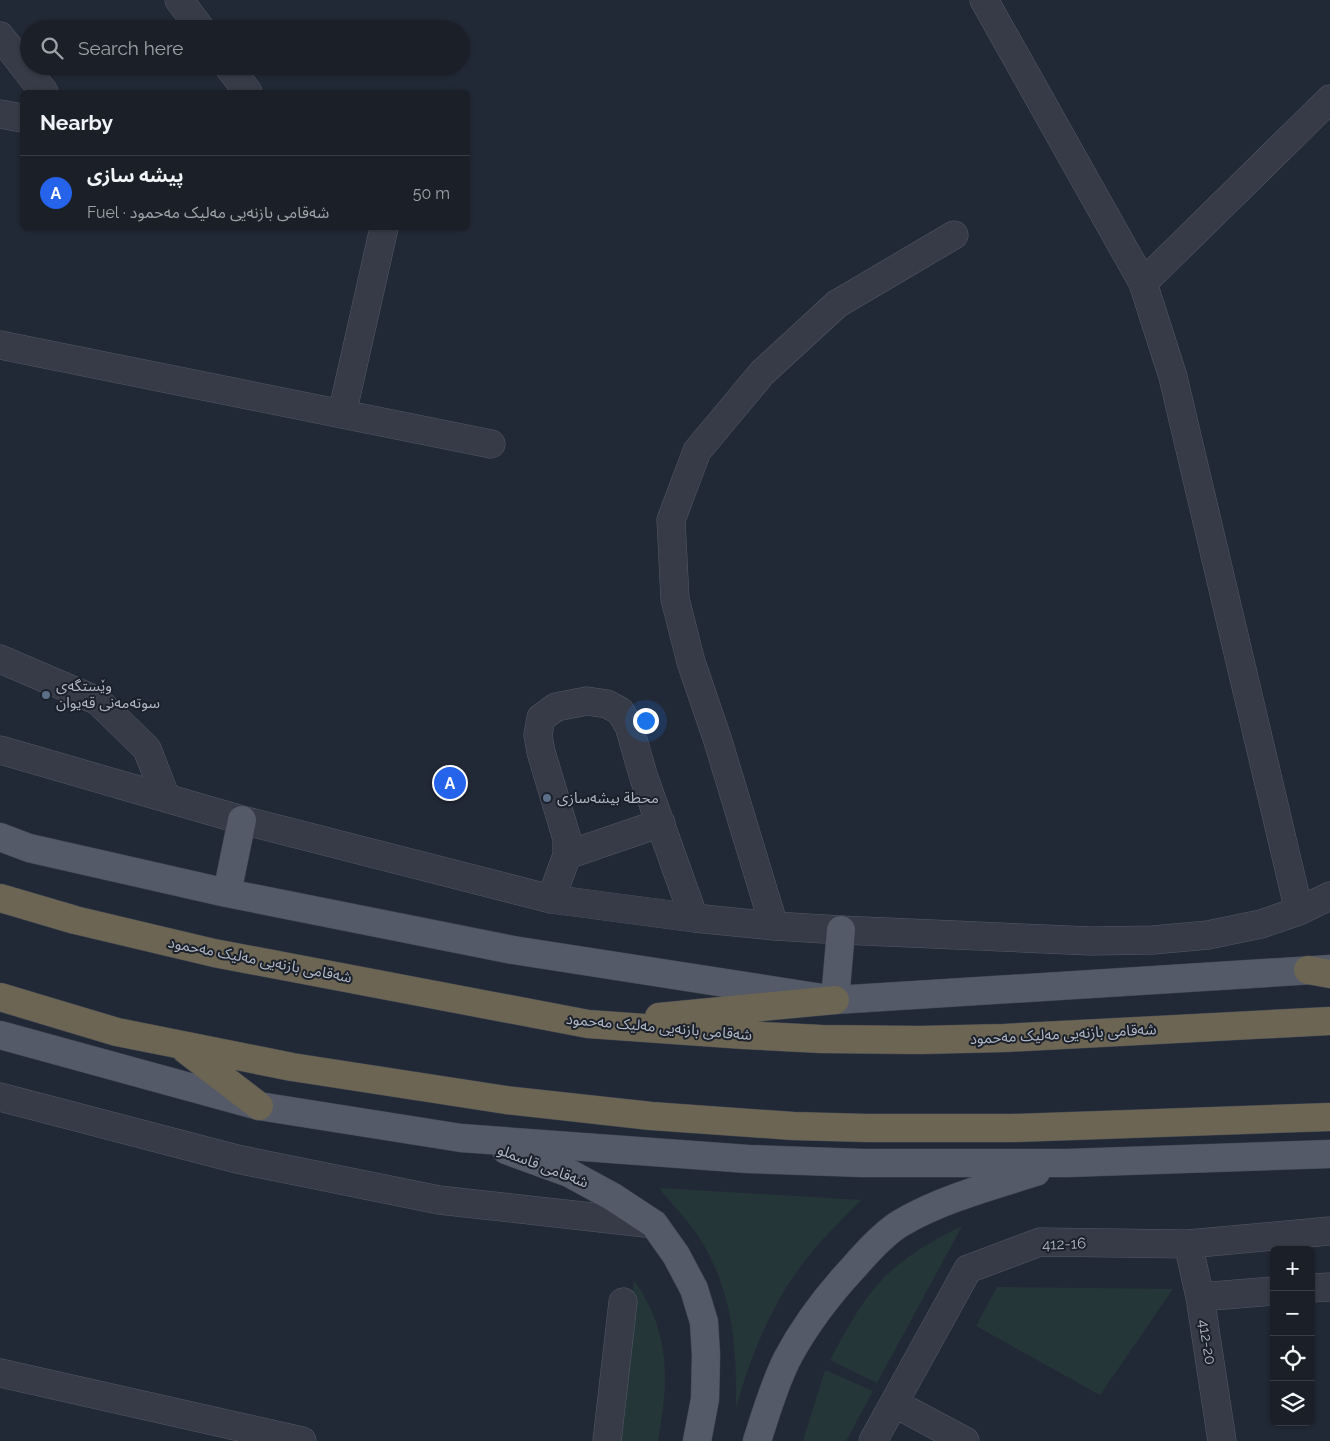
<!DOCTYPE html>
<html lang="en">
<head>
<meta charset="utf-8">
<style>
	body { margin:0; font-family:Raleway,"Noto Sans Arabic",sans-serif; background:#272c34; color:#f1f3f6 }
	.controls { position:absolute; right:15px; bottom:15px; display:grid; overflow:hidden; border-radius:8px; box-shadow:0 1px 4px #0004 }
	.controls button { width:45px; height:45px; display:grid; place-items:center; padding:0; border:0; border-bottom:1px solid #383d45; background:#1a1f28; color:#f1f3f6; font:25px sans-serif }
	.you { position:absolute; left:645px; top:720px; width:18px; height:18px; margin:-12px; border:4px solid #fff; border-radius:50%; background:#1a73e8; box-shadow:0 0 0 8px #1a73e833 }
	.badge { display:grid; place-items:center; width:32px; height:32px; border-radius:50%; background:#2563eb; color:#fff; font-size:16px; font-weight:700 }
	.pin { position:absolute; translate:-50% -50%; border:2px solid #fff; box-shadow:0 1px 5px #0006 }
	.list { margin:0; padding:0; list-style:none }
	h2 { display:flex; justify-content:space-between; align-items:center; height:65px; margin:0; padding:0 20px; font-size:21px }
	h2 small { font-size:16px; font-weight:400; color:#9fa2a8 }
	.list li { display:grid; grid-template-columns:32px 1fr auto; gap:15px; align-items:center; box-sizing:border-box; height:75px; padding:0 20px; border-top:1px solid #383d45 }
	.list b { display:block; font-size:19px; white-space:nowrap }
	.list p { margin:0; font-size:16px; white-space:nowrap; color:#9fa2a8 }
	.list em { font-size:16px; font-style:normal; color:#9fa2a8 }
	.icon { flex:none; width:28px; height:28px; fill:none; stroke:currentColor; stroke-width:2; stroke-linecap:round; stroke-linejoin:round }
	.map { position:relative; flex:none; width:1330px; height:1441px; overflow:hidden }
	.search { position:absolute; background:#1a1f28; box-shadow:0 1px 4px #0004; left:20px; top:20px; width:450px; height:55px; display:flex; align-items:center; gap:12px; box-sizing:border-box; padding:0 18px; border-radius:28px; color:#9fa2a8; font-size:19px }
	.panel { position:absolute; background:#1a1f28; box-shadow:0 1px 4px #0004; left:20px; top:90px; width:450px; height:140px; border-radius:8px }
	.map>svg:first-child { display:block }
	.green { fill:#253638 }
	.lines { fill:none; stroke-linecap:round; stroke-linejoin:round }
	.minor-casing { stroke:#535965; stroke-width:29 }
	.major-casing { stroke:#3f4550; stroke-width:29 }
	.highway-casing { stroke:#404652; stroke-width:29 }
	.minor { stroke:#363b47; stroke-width:28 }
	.major { stroke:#545a67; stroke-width:28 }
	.highway { stroke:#6c6553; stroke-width:28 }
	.service-dot { fill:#5c6f8a; stroke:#1b212b; stroke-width:2 }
	.labels { text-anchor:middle; stroke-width:4; stroke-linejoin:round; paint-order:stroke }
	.poi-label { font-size:15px; fill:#b0b6c3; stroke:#1b212b; text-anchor:start }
	.street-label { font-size:15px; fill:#b0b6c3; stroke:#1b212b }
</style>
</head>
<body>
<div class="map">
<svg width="1330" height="1441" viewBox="0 0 1330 1441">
	<rect width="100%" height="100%" fill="#222936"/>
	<path class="green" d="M659,1188L861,1200C842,1219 823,1238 806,1259C772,1303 751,1354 736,1408C737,1348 733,1294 702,1242C690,1222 673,1206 659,1188Z
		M962,1226L877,1383L830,1360C847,1329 864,1295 891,1271C912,1252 937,1238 962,1226Z
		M634,1280C671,1333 669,1380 658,1441H615Z
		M997,1287L1173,1289L1100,1395L976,1326Z
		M825,1370L873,1391L846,1441H803Z"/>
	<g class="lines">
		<g class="minor-casing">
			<path id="minor" d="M179,0L201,29
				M984,0L1143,283L1173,377L1299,911
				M0,36L44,92
				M228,66L248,92
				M0,114L22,118
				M1143,283L1330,99
				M0,345L491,444
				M342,414L384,228
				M0,659L98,701L147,749L166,798
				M0,750L242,820L551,899L694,918L774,926L841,930L1090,941L1153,940L1208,935L1261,924L1299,911L1330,896
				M567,855L661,823
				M551,899L567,855V839L541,752L538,735L541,718L556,707L587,701L607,704L620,711L629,726L644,778L694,918
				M774,926L717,738L691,662L675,599L671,520L697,451L762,373L837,304L954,235
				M0,1097L237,1159L439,1200L654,1224
				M1188,1244L1200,1297L1222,1441
				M1311,1288L1330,1287
				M1200,1297L1274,1291
				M0,1373L302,1441
				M894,1403L965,1441
				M607,1441L623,1302
				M873,1441L968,1269L1040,1242L1188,1244L1330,1231"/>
		</g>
		<g class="major-casing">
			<path id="major" d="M0,837L29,848L227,893L513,950L835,1000L1330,969
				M227,893L242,820
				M835,1000L841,930
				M0,1035L259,1106L461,1138L748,1159L862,1163H1068L1330,1154
				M506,1150L569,1173L613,1197L654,1224L676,1255L694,1289L704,1322L706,1355L705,1399L697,1441
				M757,1441C766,1413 774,1385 787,1359C805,1325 828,1295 854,1267C867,1252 884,1233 901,1223C942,1199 991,1186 1036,1172"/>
		</g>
		<g class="highway-casing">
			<path id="highway" d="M0,898L75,920L214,953L588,1024L744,1035L821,1039L920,1040L1004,1038L1330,1021
				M1308,970L1330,974
				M0,997L117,1032L292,1067L506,1100L651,1116L793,1126L867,1128H1013L1330,1117
				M659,1017L835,1000
				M186,1050L259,1106"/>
		</g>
		<use href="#minor" class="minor"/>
		<use href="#major" class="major"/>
		<use href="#highway" class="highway"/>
	</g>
	<g class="service-dot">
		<circle cx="46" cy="695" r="5"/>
		<circle cx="547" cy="798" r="5"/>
	</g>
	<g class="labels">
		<g class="poi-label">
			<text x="56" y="691">وێستگەی<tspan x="56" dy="17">سوتەمەنی قەیوان</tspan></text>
			<text x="557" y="803">محطة بیشەسازی</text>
		</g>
		<g class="street-label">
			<text transform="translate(260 960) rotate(11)" y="5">شەقامی بازنەیی مەلیک مەحمود</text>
			<text transform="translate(659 1027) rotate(5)" y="5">شەقامی بازنەیی مەلیک مەحمود</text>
			<text transform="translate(1063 1034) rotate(-3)" y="5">شەقامی بازنەیی مەلیک مەحمود</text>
			<text transform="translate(543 1166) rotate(21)" y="5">شەقامی قاسملو</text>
			<text transform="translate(1064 1244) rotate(-2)" y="5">412-16</text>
			<text transform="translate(1207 1342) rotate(81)" y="5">412-20</text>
		</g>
	</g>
</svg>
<div class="controls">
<button>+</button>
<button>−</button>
<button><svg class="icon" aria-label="locate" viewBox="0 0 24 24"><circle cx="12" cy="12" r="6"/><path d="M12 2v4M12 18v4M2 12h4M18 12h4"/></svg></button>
<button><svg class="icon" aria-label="layers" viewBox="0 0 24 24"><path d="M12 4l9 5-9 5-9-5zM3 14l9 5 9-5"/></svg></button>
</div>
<div class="you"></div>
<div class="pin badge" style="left:450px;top:783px">A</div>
<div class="search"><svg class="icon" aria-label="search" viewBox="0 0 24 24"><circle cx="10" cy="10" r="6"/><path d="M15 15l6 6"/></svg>Search here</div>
<section class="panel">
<h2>Nearby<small></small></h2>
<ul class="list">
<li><span class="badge">A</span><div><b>پیشه سازی</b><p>Fuel · شەقامی بازنەیی مەلیک مەحمود</p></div><em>50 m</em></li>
</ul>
</section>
</div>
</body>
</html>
